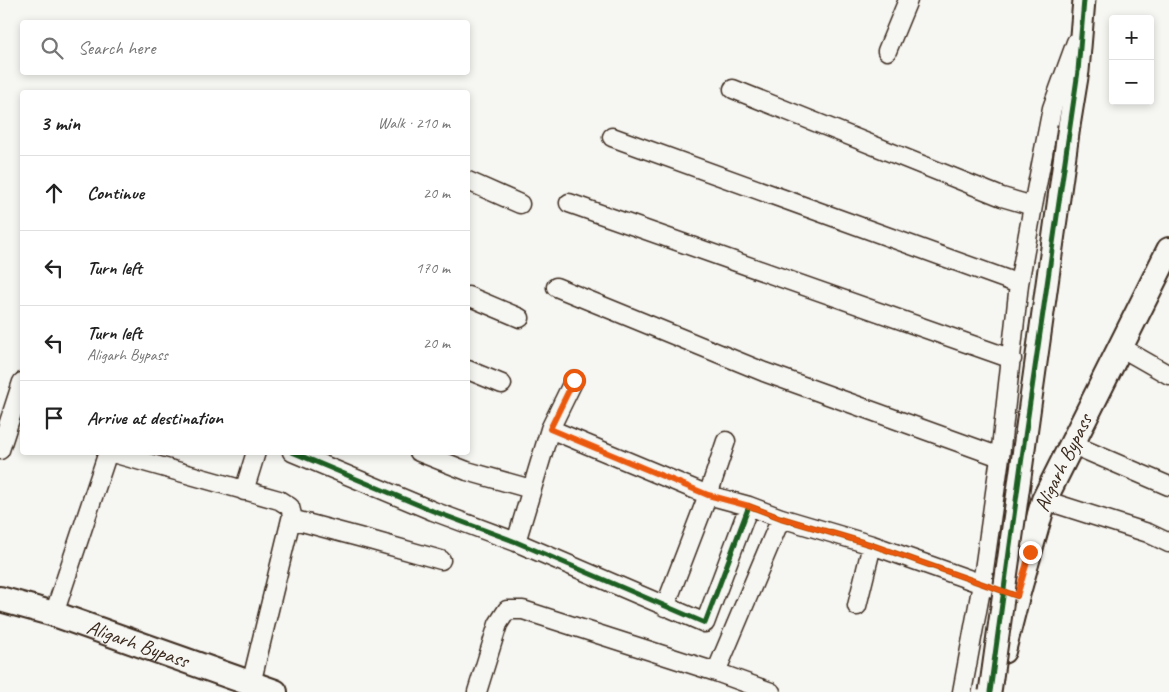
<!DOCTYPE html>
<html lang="en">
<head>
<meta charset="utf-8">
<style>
	body { margin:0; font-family:Caveat,sans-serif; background:#f6f6f6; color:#222 }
	.controls { position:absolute; right:15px; top:15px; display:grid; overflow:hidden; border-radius:5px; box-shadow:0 2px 8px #0003 }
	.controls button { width:45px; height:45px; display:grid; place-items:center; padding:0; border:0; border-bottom:1px solid #e0e0e0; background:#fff; color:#222; font:25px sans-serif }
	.stop { position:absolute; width:15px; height:15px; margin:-11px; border:4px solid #ea580c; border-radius:50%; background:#fff }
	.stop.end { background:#ea580c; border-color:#fff; box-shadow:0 1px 5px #0008 }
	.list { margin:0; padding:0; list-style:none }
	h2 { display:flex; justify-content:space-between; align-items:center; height:65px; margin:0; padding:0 20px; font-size:21px }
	h2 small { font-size:16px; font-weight:400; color:#767676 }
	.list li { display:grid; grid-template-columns:32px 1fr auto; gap:15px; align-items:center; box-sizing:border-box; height:75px; padding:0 20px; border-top:1px solid #e0e0e0 }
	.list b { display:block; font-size:19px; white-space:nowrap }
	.list p { margin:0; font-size:16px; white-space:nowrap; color:#767676 }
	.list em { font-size:16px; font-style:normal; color:#767676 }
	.icon { flex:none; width:28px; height:28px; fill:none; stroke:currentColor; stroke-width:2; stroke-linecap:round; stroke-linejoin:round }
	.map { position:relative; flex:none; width:1169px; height:692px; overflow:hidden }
	.search { position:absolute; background:#fff; box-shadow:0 2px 8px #0003; left:20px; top:20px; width:450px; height:55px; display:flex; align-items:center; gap:12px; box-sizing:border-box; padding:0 18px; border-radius:5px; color:#767676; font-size:19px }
	.panel { position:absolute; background:#fff; box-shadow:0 2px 8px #0003; left:20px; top:90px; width:450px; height:365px; border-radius:5px }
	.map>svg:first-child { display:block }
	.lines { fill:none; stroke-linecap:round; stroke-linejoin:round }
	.minor-casing { stroke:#3b2a1e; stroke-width:21 }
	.tertiary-casing { stroke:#3b2a1e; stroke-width:25 }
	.secondary-casing { stroke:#3b2a1e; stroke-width:28 }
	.minor { stroke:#f6f6f2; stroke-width:18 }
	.tertiary { stroke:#f6f6f2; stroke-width:21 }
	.secondary { stroke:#f6f6f2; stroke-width:24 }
	.tertiary-bridge-casing { stroke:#3b2a1e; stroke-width:25; stroke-linecap:butt }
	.tertiary-bridge { stroke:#f6f6f2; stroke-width:21 }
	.cycleway-casing { stroke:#f6f6f2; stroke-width:8 }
	.cycleway { stroke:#1b5e20; stroke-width:5 }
	.route { stroke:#ea580c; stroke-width:6 }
	.labels { text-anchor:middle; stroke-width:4.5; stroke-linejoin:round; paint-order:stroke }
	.street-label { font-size:21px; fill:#3b2a1e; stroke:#f6f6f2 }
</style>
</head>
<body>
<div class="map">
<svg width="1169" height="692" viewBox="0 0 1169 692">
	<rect width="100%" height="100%" fill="#f6f6f2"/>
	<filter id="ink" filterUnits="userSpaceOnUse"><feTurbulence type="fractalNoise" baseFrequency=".02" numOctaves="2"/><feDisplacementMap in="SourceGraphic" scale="10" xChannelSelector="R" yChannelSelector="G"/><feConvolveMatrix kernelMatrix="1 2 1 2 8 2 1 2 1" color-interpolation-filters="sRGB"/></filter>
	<g filter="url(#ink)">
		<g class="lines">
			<g class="minor-casing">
				<path id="minor" d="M887,51L908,0
					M733,89L1002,197L1033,206
					M612,137L1019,284
					M468,181L520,204
					M569,203L1012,359
					M556,287L764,372L1000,457
					M468,296L520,318
					M1120,347L1169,375
					M468,370L502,384
					M550,429L708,495L749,506
					M1071,444L1169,486
					M0,450L22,382
					M109,452L279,500L290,507L292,515L251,684
					M292,452L433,511L516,542L705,623L749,506L781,518L872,545L1016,596
					M419,452L467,471L531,489
					M244,491L256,452
					M1044,500L1148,533L1169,543
					M291,519L370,540L441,560
					M516,542L550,429L574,380
					M857,606L872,545
					M665,607L708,495L726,441
					M54,614L108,452
					M716,672L781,518
					M477,692L498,624L507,610H523L716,672L771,692
					M962,692L982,584L1000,457L1019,284L1033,206L1052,108L1076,42"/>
			</g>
			<g class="tertiary-casing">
				<path id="tertiary" d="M1069,126L1078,71L1084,0"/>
			</g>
			<g class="secondary-casing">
				<g id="secondary">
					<path id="s1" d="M0,599L54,614L275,692"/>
					<path id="s2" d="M1003,651L1017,596L1044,500L1169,250"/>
				</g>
			</g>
			<use href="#minor" class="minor"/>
			<use href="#tertiary" class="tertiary"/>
			<use href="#secondary" class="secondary"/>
			<g class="tertiary-bridge-casing">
				<path id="tertiary-bridge" d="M990,692L1069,126"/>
			</g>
			<use href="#tertiary-bridge" class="tertiary-bridge"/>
			<g class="cycleway-casing">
				<path id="cycleway" d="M292,452L433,511L516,542L705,623L749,506L781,518L872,545L1017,596
					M990,692L1021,464L1078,71L1084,0"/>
			</g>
			<use href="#cycleway" class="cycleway"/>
		</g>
	</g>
	<g class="lines" filter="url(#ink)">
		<path class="route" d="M574,380L550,429L708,495L749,506L781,518L872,545L1017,596L1030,552"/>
	</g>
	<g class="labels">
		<g class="street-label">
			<text dy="7" stroke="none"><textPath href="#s2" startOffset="198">Aligarh Bypass</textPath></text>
			<text dy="7" stroke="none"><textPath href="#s1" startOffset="145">Aligarh Bypass</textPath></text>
		</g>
	</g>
</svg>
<div class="controls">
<button>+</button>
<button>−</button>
</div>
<div class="stop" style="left:574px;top:380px"></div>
<div class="stop end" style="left:1030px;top:552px"></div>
<div class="search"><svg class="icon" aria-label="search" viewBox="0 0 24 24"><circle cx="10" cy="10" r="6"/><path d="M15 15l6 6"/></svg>Search here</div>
<section class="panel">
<h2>3 min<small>Walk · 210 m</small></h2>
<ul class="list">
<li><svg class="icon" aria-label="ahead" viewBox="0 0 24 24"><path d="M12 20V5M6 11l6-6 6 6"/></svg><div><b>Continue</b></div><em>20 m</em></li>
<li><svg class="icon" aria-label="left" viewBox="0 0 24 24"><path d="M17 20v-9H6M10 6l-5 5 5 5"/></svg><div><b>Turn left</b></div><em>170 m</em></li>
<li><svg class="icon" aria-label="left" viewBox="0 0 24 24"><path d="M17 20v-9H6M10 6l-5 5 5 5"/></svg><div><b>Turn left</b><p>Aligarh Bypass</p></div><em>20 m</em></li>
<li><svg class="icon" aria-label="arrive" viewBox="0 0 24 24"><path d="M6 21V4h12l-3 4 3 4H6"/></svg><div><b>Arrive at destination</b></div></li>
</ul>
</section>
</div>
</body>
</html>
